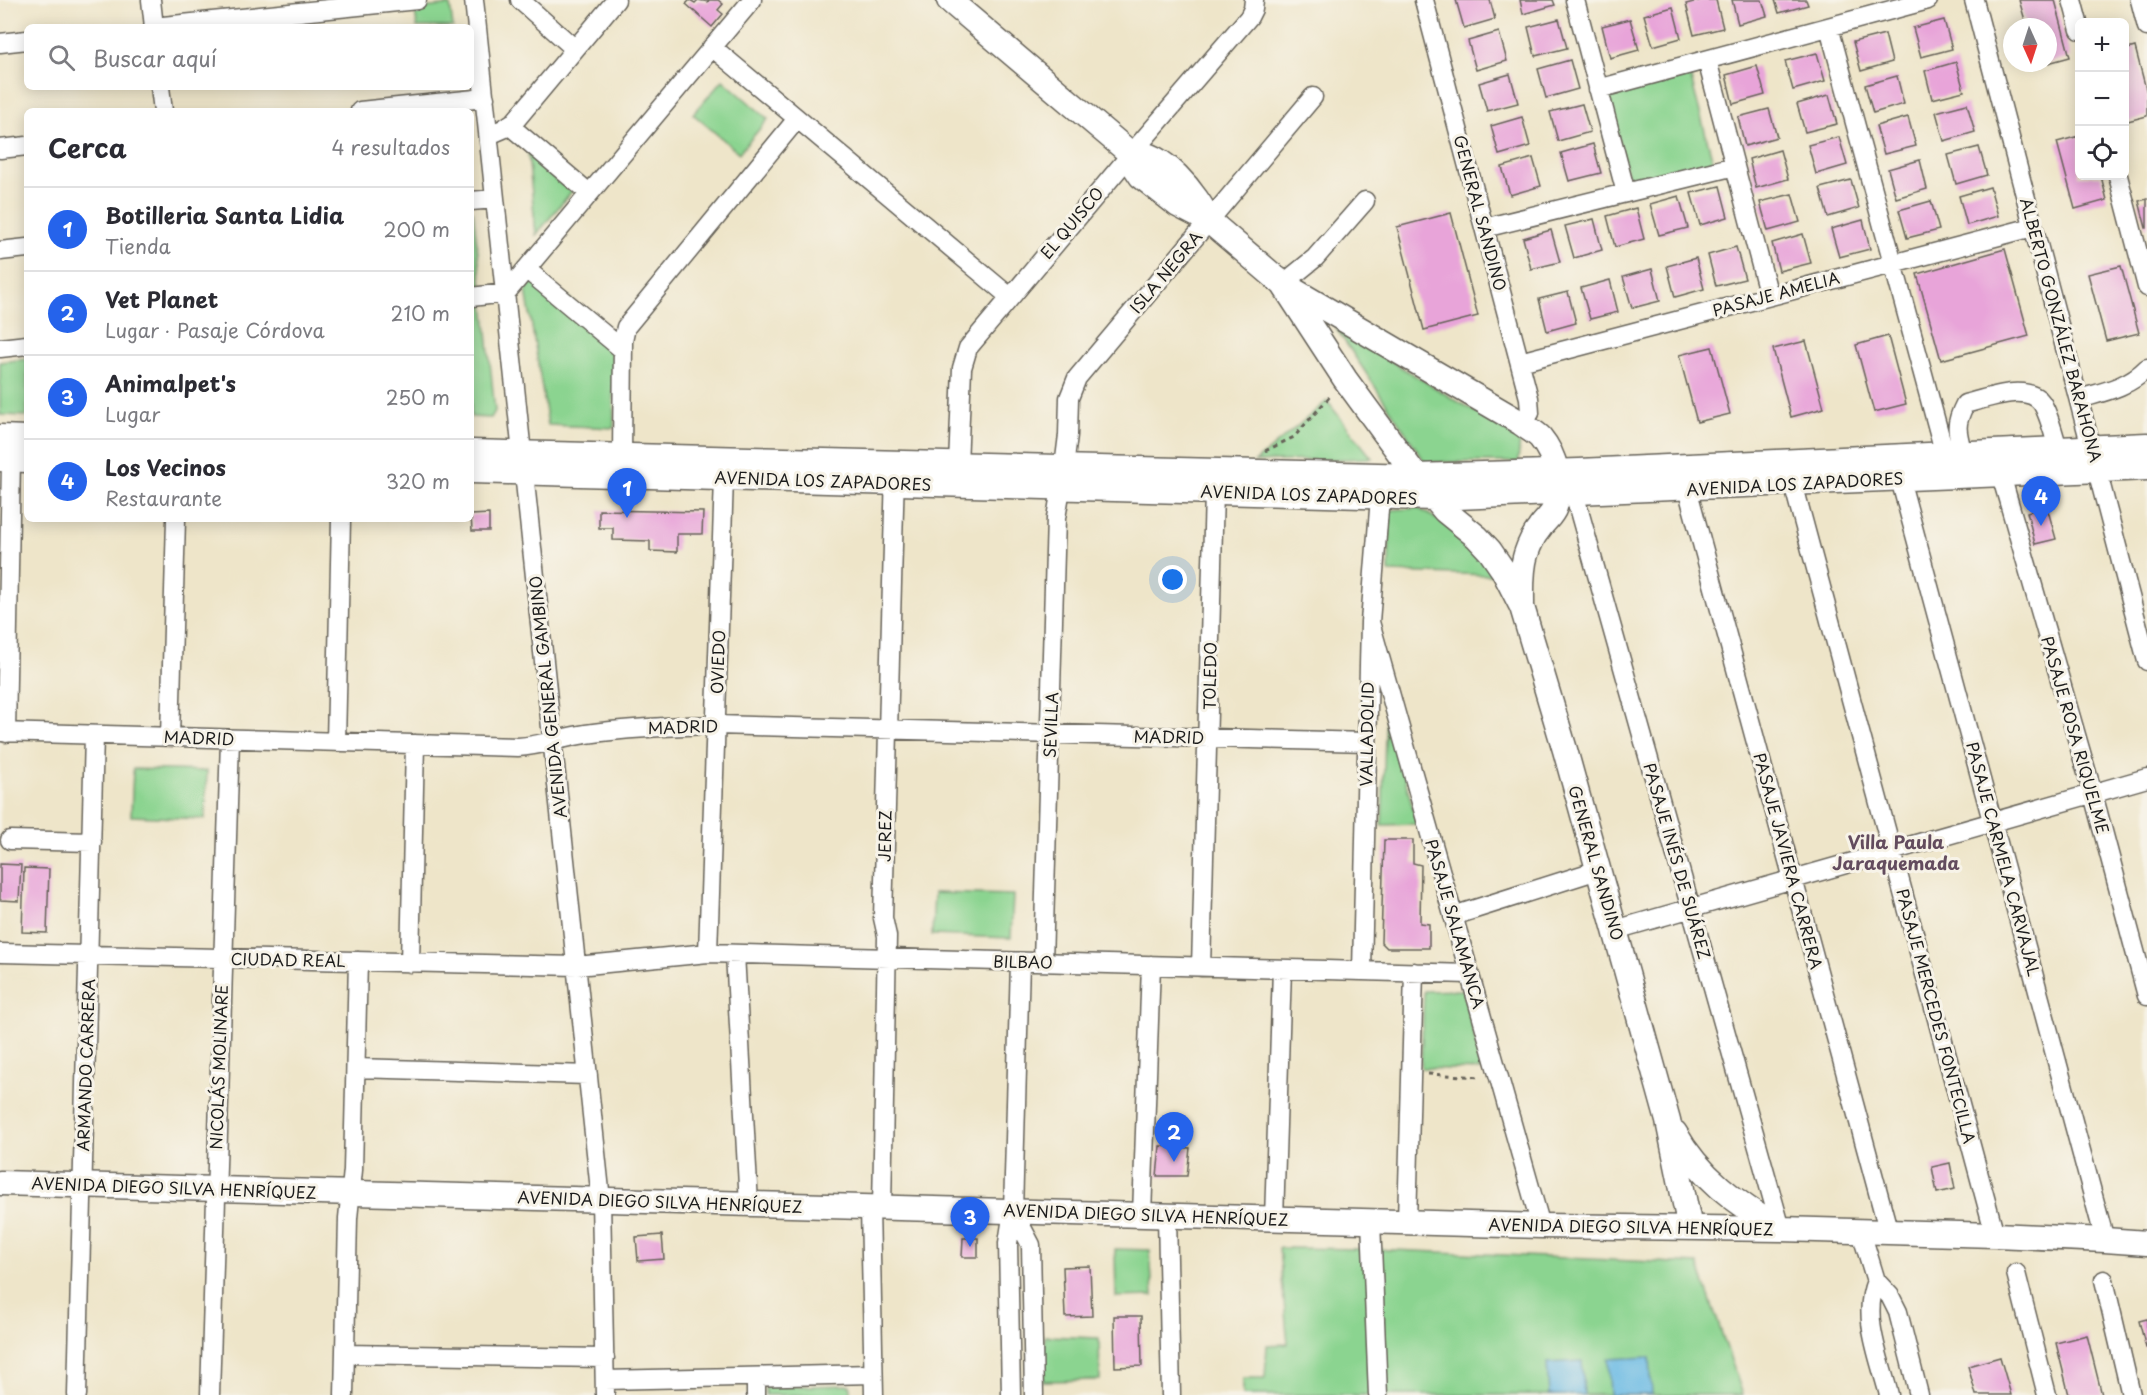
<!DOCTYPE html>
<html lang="es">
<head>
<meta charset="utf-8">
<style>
	body { margin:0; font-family:"Playpen Sans",sans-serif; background:#f7f7f7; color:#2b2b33 }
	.controls { position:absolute; right:18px; top:18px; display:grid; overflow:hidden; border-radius:9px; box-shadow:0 3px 15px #0003 }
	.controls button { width:54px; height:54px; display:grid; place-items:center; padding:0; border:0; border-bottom:2px solid #e1e1e2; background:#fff; color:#2b2b33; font:30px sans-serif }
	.compass { position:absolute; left:2003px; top:18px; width:54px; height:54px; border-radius:50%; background:#fff; box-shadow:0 3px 15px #0003; rotate:177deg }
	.you { position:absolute; left:1173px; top:580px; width:21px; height:21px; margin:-15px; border:4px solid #fff; border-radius:50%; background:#1a73e8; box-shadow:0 0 0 9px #1a73e833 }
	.badge { display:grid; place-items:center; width:39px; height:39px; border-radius:50%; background:#2563eb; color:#fff; font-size:20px; font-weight:700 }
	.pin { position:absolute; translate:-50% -50px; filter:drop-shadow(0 2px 3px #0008) }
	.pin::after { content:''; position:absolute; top:32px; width:21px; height:18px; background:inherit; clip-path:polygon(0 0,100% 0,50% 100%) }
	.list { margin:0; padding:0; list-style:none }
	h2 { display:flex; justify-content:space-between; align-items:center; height:78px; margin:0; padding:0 24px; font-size:26px }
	h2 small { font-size:20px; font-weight:400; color:#7c7c81 }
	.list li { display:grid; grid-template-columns:39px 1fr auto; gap:18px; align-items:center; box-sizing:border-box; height:84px; padding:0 24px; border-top:2px solid #e1e1e2 }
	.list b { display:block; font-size:22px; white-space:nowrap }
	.list p { margin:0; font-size:20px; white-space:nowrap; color:#7c7c81 }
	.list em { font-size:20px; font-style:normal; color:#7c7c81 }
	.icon { flex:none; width:33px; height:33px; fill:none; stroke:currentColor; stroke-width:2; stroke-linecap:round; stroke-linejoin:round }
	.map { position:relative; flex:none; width:2147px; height:1395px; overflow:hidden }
	.search { position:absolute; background:#fff; box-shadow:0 3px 15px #0003; left:24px; top:24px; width:450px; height:66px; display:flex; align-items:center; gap:15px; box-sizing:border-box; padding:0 21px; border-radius:9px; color:#7c7c81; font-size:22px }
	.panel { position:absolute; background:#fff; box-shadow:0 3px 15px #0003; left:24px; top:108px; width:450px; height:414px; border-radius:9px }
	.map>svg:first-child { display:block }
	.green { fill:#8bd490; stroke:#547856; stroke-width:1.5 }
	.water { fill:#69bae4; stroke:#426b80; stroke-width:1.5 }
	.building { fill:#e8a4d9 }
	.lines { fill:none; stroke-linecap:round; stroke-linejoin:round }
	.minor-casing { stroke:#666259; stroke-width:21 }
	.major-casing { stroke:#666259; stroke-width:27 }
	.path { stroke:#666259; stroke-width:3; stroke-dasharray:4.5 4.5; stroke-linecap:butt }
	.minor { stroke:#fff; stroke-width:18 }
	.major { stroke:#fff; stroke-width:24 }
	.labels { text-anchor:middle; stroke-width:6; stroke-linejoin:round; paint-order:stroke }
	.street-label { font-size:16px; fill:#1c1c1c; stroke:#f7f3e8 }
	.neighbourhood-label { font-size:18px; font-weight:bold; fill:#634c5e; stroke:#f7f3e8 }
</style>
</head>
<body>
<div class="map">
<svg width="2147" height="1395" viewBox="0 0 2147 1395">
	<rect width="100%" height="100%" fill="#f7f3e8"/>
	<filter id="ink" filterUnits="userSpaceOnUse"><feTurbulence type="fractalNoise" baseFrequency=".0167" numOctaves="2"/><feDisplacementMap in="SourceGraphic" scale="12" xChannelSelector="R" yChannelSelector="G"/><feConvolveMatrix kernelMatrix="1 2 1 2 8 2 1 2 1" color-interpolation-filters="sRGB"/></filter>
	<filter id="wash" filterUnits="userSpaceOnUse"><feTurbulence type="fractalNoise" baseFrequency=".008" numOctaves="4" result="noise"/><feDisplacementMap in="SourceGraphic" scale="24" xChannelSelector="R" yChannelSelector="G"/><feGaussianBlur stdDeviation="1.35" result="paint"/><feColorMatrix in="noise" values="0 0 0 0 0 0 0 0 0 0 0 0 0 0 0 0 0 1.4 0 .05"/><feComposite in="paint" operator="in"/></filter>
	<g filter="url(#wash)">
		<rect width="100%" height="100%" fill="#eee5c9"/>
		<path class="green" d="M450,5L453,27H417L415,9Z
			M1690,75L1714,165L1631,188L1607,97Z
			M723,80L768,119L739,153L693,114Z
			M528,153L572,191L536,235Z
			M471,211H473L482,288L471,289Z
			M539,274L612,333L614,428L548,425L526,290Z
			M484,304L495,411L491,418L471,417V306Z
			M1336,328L1520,439L1518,462H1425Z
			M27,359V416L0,415V362Z
			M1327,401L1372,458L1255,462Z
			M1418,508L1479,544L1492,575L1389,572L1390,510Z
			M1386,707L1417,824L1382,825Z
			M133,769L207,771L205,819L131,816Z
			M934,893L1013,895L1011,938L932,935Z
			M1463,990L1482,1070L1421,1068L1424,991Z
			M1279,1248L1372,1249L1698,1264L1743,1395H1243V1378H1265L1267,1345L1288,1344Z
			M1115,1249L1150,1250L1153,1296L1116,1297Z
			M1045,1336L1099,1338L1100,1380L1043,1381Z
			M850,1385V1395H765V1387Z"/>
		<path class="water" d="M1650,1357L1652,1395H1610L1608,1359Z
			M1582,1361L1584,1395H1549L1547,1363Z"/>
		<g id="blocks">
			<path class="building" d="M690,0L695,3L698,0L708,2L709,0H718L723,4L718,10L723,14L712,27L686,4Z
				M1456,0H1490L1495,19L1464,28Z
				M1520,0H1553L1555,5L1523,14Z
				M1701,0H1716L1723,28L1694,35L1686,4Z
				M1732,0H1762L1767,16L1738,24Z
				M1775,0H1806L1808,5L1779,13Z
				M2019,0H2055L2070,57L2048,63V27H2027Z
				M1673,7L1681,38L1653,46L1644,15Z
				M1559,19L1567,48L1535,56L1528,27Z
				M1630,19L1639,50L1610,58L1602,26Z
				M1944,20L1952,49L1921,57L1913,28Z
				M1499,32L1507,61L1476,70L1468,41Z
				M1885,34L1892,62L1861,71L1853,42Z
				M2135,47L2147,93V116L2124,122V50Z
				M1817,53L1825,81L1793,90L1785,61Z
				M1570,60L1578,89L1546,98L1538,69Z
				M1956,62L1964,91L1932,99L1925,71Z
				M1757,66L1765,95L1733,104L1726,75Z
				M1510,74L1518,103L1487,111L1479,83Z
				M1897,76L1904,104L1873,113L1865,85Z
				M1829,95L1837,124L1805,132L1797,104Z
				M1582,104L1590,132L1558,141L1550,112Z
				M1967,104L1975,132L1944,141L1936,112Z
				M1769,109L1777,137L1745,146L1738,117Z
				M1522,117L1530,146L1499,155L1491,126Z
				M1908,117L1916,146L1884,154L1876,126Z
				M2079,136V176H2101L2107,200L2075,209L2057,142Z
				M1839,137L1847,165L1816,174L1808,145Z
				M1593,144L1601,173L1569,181L1561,153Z
				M1979,147L1987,175L1956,184L1948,155Z
				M1780,150L1788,179L1756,188L1749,159Z
				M1533,158L1541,186L1510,195L1502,167Z
				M1920,160L1927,189L1896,198L1888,169Z
				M1851,180L1859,208L1828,217L1820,188Z
				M1720,186L1728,217L1700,225L1691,193Z
				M1990,187L1998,216L1967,225L1959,196Z
				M1792,194L1800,222L1768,231L1760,202Z
				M1679,196L1688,228L1659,235L1650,204Z
				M2147,199V228H2146L2139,201Z
				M1931,201L1939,230L1907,238L1899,210Z
				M1636,208L1644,239L1615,247L1607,216Z
				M1451,213L1478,316L1424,330L1397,227Z
				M1594,219L1602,250L1574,258L1565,226Z
				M1863,220L1870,249L1839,257L1831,229Z
				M1551,230L1560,262L1531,269L1523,238Z
				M1803,234L1811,263L1779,271L1772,243Z
				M1736,247L1745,279L1716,286L1708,255Z
				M2005,249L2029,336L1941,360L1917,274Z
				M1696,258L1704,289L1675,297L1667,266Z
				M2121,266L2139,333L2106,341L2088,274Z
				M1652,269L1660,301L1632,308L1623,277Z
				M1610,280L1618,312L1590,319L1581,288Z
				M1568,292L1576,323L1547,331L1539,299Z
				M1888,336L1906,404L1874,412L1856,345Z
				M1806,341L1824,408L1791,417L1773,349Z
				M1712,347L1730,414L1697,422L1679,355Z
				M2047,507L2056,539L2035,544L2027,512Z
				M599,510L703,512L702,534H677V552L650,551V541L613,540V528H599Z
				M489,514V531H472L471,515Z
				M1384,840H1413V863L1421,865L1420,923L1429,924V948H1387L1381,942Z
				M0,864L21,865L19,901L0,900Z
				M24,868L49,869L47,933L22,932Z
				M1160,1146L1190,1148L1187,1176H1157Z
				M1950,1163L1955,1189L1937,1193L1932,1167Z
				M662,1235L664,1259L638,1261L636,1237Z
				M963,1238H978V1257H962Z
				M1090,1266L1092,1316L1065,1317L1063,1267Z
				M1114,1316H1141L1142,1366L1115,1367Z
				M2147,1319V1348H2146L2139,1321Z
				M2087,1335L2102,1395H2069L2056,1343Z
				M2000,1357L2011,1395H1976L1968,1366Z"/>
		</g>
	</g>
	<g filter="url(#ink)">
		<use href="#blocks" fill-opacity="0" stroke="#666259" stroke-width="1.5"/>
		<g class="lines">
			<g class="minor-casing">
				<path id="minor" d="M151,0L154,27
					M474,0L601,1200L605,1395
					M520,0L575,49
					M1424,0L1529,398L1530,413L1521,423
					M1575,0L1626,193
					M1974,0L2147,661
					M2072,0L2080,30
					M2140,0L2147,27
					M153,27L417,0
					M1829,27L1945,455
					M0,43L27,40
					M712,47L1010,297
					M1707,60L1769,296
					M160,87L163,111
					M1598,89L1928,0
					M360,111L485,98
					M509,125L589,193
					M489,135L503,129L515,121L616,0
					M0,149L27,146
					M2118,176L2147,287
					M471,201L495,199
					M1484,228L1735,166
					M0,251L27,248
					M526,269L623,350
					M1283,284L1315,258L1365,201
					M471,297L506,293L752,0
					M0,348L27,345
					M1520,362L2033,227
					M2079,399C2103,392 2129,387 2147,368
					M1963,454C1957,432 1954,425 1965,404C1985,399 2030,381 2043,405C2050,418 2054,435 2058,449
					M622,456L623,341L626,327L797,119
					M958,465L962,368L968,348L1131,154L1249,17L1253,9L1254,0
					M1064,467L1068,435L1069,398L1077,378L1313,97
					M2001,475L2093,794L2147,996
					M1900,479L2105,1240
					M1793,483L1995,1235
					M1687,488L1889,1233
					M1574,493L1781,1229
					M1370,622L1541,1226
					M0,732L518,747C541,746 563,737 586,734C629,728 673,726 716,725L1367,742
					M6,733L11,460
					M170,737L176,519
					M336,742L341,519
					M10,840L92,842
					M1453,916L1598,870
					M1615,930L2147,778
					M0,953L577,966L708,953L1469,974
					M708,953L724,478
					M735,954L749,1204
					M1043,962L1056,518L1061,488
					M410,963L415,744
					M1201,967L1214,492
					M1362,971L1370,622L1380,497
					M356,1068L588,1075
					M870,1208L874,1395
					M882,1208L887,936L883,918L895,471
					M1013,1211L1031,1245L1034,1395
					M1142,1215L1151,965
					M1167,1216L1171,1395
					M1274,1219L1282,969
					M1371,1221L1378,1395
					M1407,1222L1414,972
					M1861,1232L1876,1281L1890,1296L1898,1312L1919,1395
					M2016,1273L2047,1395
					M2104,1280L2131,1395
					M1876,1281C1861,1317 1880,1359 1889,1395
					M345,1354L605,1358
					M756,1377V1395
					M605,1380L873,1374
					M77,1395L94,735
					M210,1395L230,739
					M344,1395L348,1218L353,1170L358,961
					M1011,1395L1008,1243L1013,1211L1020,962"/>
			</g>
			<g class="major-casing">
				<path id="major" d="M949,0L1131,154L1133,164L1141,176L1178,205L1209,221L1283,284L1521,423C1527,428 1535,432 1540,437C1555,455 1563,484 1555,507C1552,516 1544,521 1539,529C1533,536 1529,545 1526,554C1521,570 1522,587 1522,604
					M1131,154C1161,148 1198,196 1209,221
					M1283,284L1345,379L1416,476L1445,511L1477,537L1490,551L1503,570L1522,607L1565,750L1668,1121L1690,1228
					M0,437L27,438
					M471,452L1416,476L1579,471L2147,445
					M0,459L27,460
					M471,471L1434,498L2147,468
					M1675,1133C1699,1176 1737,1204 1779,1228
					M0,1183L1541,1226L1781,1229L1995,1235L2105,1240L2147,1243"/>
			</g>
			<path class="path" d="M1265,451L1294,437L1332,394
				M1428,1074L1481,1077"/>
			<use href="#minor" class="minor"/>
			<use href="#major" class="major"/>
		</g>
	</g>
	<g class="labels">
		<g class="street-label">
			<text transform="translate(1480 213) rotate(75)" y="6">GENERAL SANDINO</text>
			<text transform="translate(1072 223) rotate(-50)" y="6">EL QUISCO</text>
			<text transform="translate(1166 272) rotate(-50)" y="6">ISLA NEGRA</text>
			<text transform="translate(1776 294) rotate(-15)" y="6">PASAJE AMELIA</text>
			<text transform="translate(2061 330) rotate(75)" y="6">ALBERTO GONZÁLEZ BARAHONA</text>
			<text transform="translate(823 481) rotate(2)" y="6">AVENIDA LOS ZAPADORES</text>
			<text transform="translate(1795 484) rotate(-3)" y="6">AVENIDA LOS ZAPADORES</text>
			<text transform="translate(1309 495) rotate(2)" y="6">AVENIDA LOS ZAPADORES</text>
			<text transform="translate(718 662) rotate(-88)" y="6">OVIEDO</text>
			<text transform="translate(1210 676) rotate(-89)" y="6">TOLEDO</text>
			<text transform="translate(548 697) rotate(-96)" y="6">AVENIDA GENERAL GAMBINO</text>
			<text transform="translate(1051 725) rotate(-88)" y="6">SEVILLA</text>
			<text transform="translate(683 727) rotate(-2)" y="6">MADRID</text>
			<text transform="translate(1367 734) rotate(-89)" y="6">VALLADOLID</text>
			<text transform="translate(2075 735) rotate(74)" y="6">PASAJE ROSA RIQUELME</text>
			<text transform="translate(1169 737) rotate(1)" y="6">MADRID</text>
			<text transform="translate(199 738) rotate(2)" y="6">MADRID</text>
			<text transform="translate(885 836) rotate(-89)" y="6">JEREZ</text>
			<text transform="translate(2003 859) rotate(75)" y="6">PASAJE CARMELA CARVAJAL</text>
			<text transform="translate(1677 861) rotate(74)" y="6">PASAJE INÉS DE SUÁREZ</text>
			<text transform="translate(1788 861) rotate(75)" y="6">PASAJE JAVIERA CARRERA</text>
			<text transform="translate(1596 863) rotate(74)" y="6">GENERAL SANDINO</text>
			<text transform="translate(1455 924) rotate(74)" y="6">PASAJE SALAMANCA</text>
			<text transform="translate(288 960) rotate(1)" y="6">CIUDAD REAL</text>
			<text transform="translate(1023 962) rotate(1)" y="6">BILBAO</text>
			<text transform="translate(1936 1016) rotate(75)" y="6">PASAJE MERCEDES FONTECILLA</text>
			<text transform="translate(86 1065) rotate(-88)" y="6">ARMANDO CARRERA</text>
			<text transform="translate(219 1067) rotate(-88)" y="6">NICOLÁS MOLINARE</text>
			<text transform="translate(174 1188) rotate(2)" y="6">AVENIDA DIEGO SILVA HENRÍQUEZ</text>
			<text transform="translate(660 1202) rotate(2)" y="6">AVENIDA DIEGO SILVA HENRÍQUEZ</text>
			<text transform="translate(1146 1215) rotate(2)" y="6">AVENIDA DIEGO SILVA HENRÍQUEZ</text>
			<text transform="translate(1631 1227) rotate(1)" y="6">AVENIDA DIEGO SILVA HENRÍQUEZ</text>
		</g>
		<g class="neighbourhood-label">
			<text x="1896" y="849">Villa Paula<tspan x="1896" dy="21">Jaraquemada</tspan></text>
		</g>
	</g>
</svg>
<div class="controls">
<button>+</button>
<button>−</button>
<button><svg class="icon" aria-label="locate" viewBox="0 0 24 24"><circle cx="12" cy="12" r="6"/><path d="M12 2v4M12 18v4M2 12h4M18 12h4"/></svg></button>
</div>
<svg class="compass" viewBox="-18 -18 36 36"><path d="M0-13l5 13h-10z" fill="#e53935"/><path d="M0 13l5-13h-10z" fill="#7c7c81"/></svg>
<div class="you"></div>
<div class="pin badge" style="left:627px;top:518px">1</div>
<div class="pin badge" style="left:1174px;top:1162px">2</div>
<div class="pin badge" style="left:970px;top:1247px">3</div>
<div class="pin badge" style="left:2041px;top:526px">4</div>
<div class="search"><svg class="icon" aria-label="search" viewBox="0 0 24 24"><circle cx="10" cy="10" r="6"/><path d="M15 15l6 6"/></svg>Buscar aquí</div>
<section class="panel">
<h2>Cerca<small>4 resultados</small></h2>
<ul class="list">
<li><span class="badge">1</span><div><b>Botilleria Santa Lidia</b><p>Tienda</p></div><em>200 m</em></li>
<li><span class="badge">2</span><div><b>Vet Planet</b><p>Lugar · Pasaje Córdova</p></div><em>210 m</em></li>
<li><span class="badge">3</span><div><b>Animalpet's</b><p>Lugar</p></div><em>250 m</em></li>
<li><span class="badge">4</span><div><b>Los Vecinos</b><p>Restaurante</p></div><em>320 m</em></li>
</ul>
</section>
</div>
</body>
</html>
